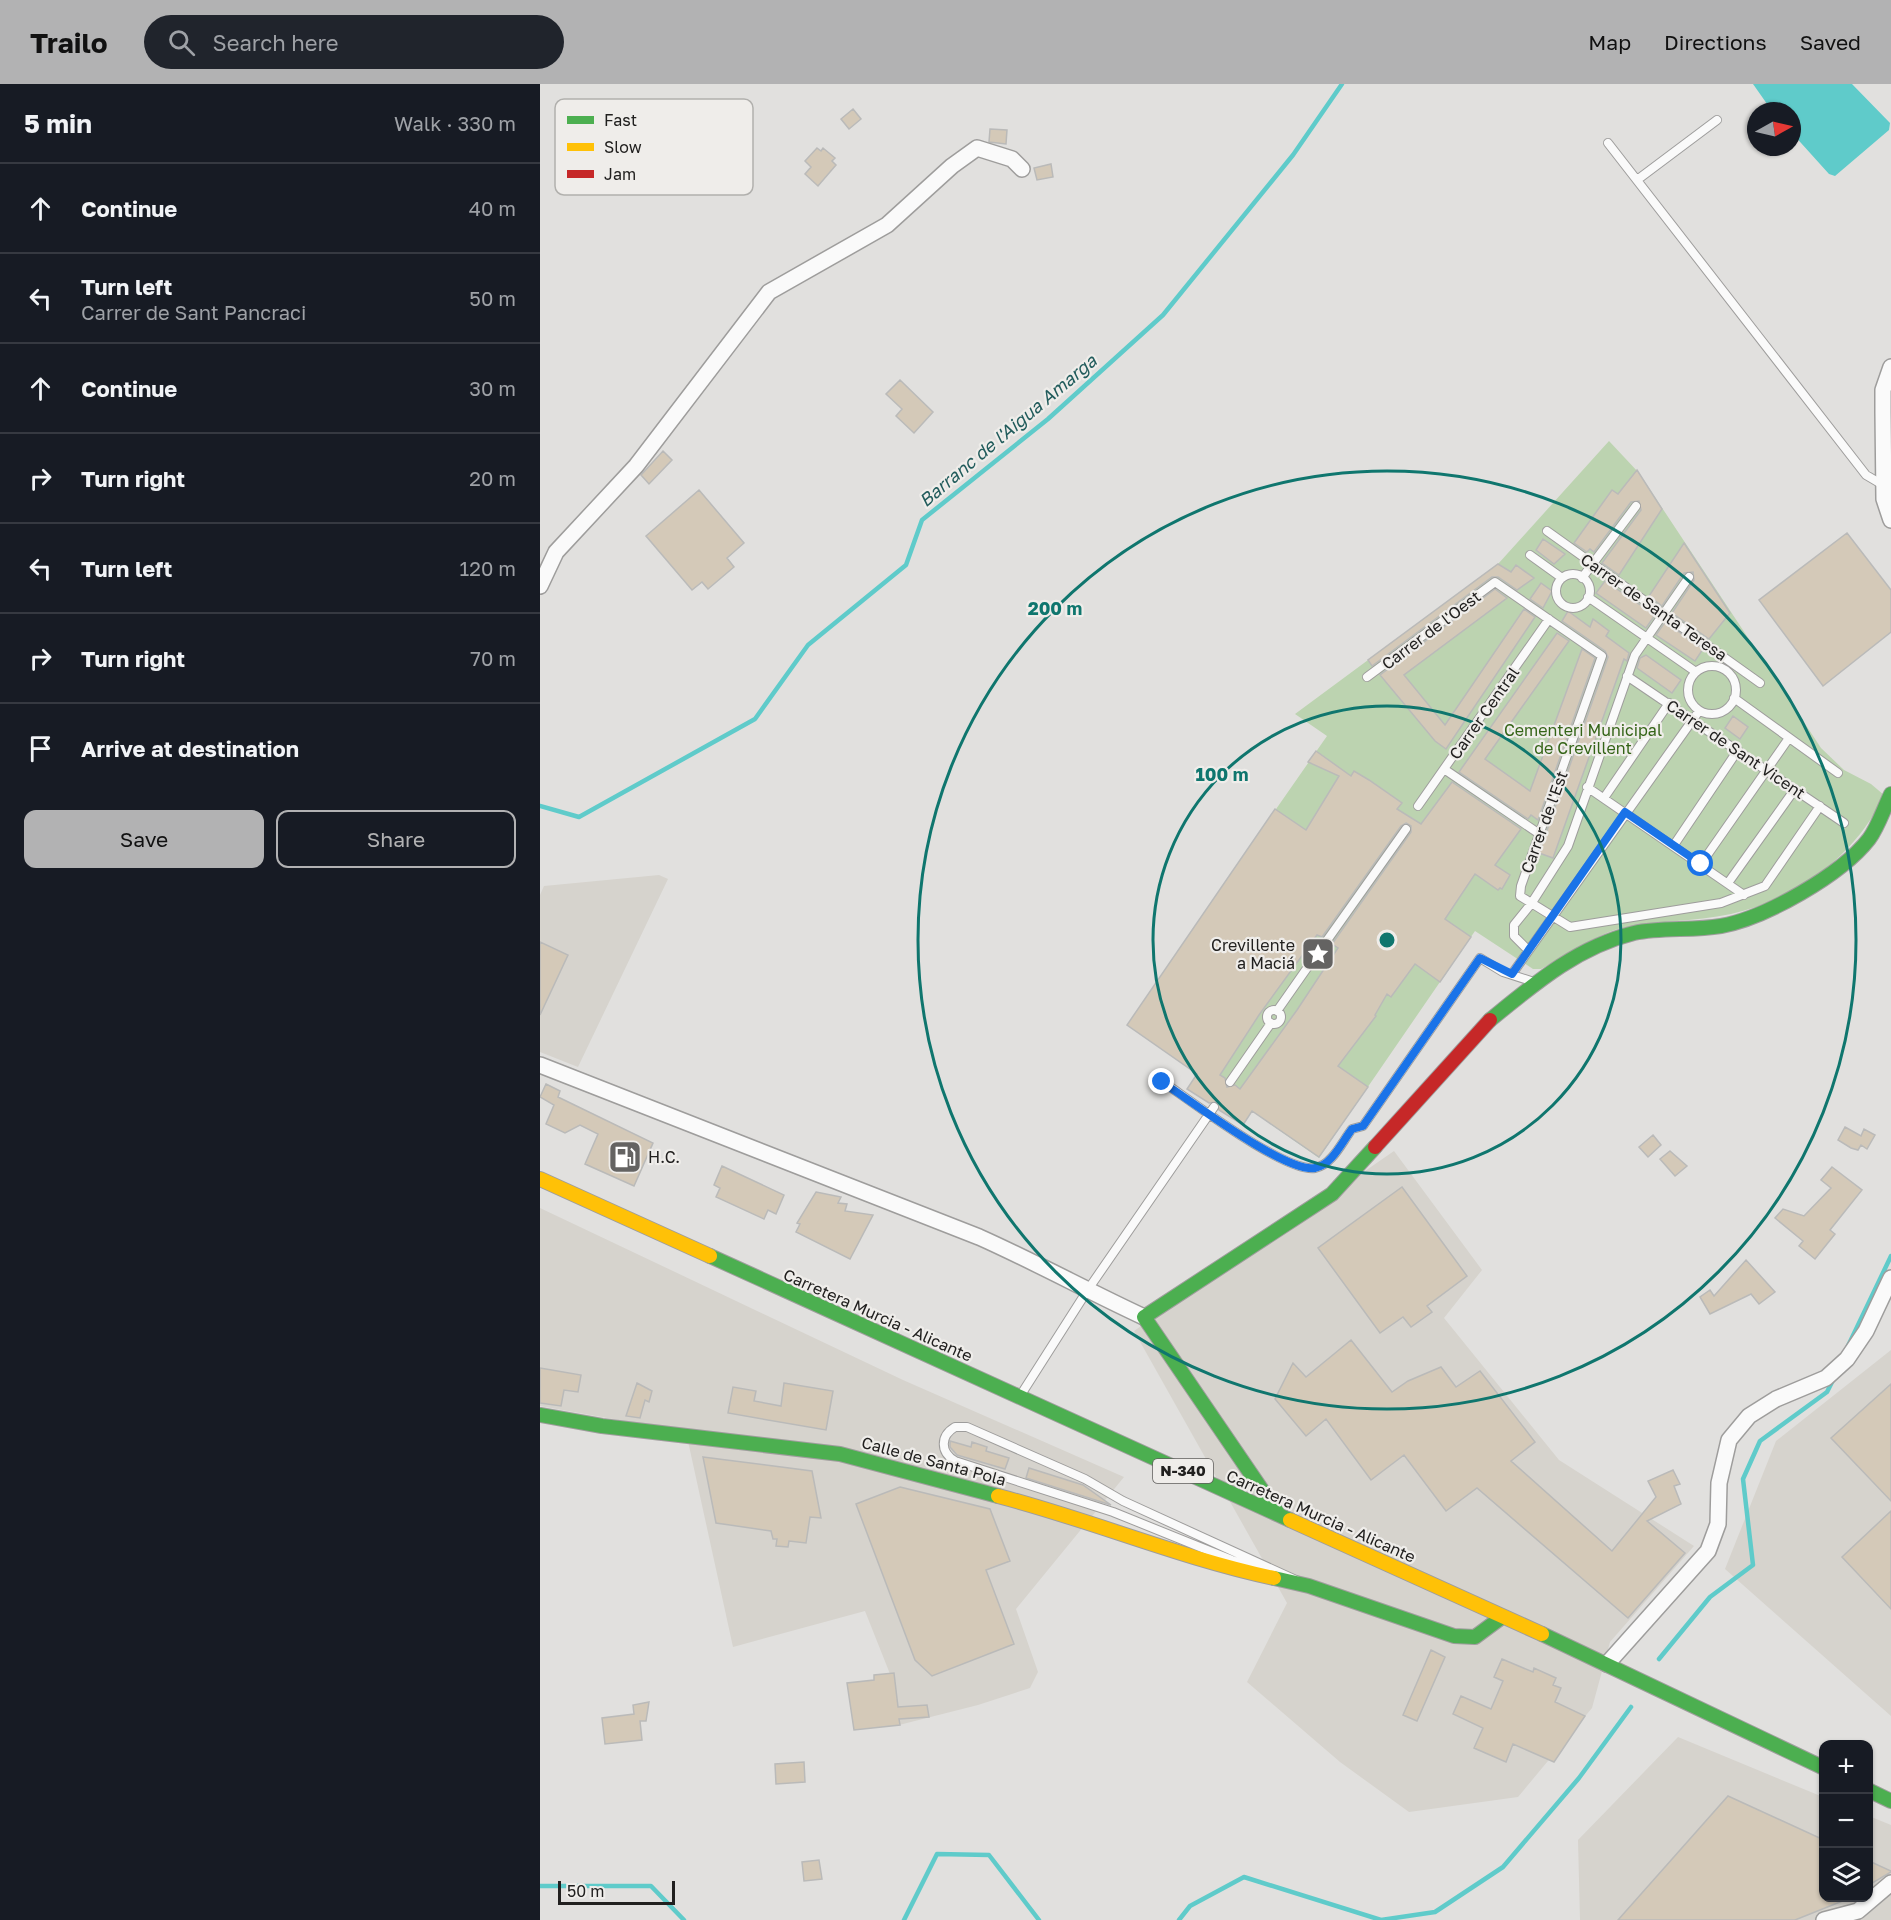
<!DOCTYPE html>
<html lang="en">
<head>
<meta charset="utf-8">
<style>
	body { margin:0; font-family:"Golos Text",sans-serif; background:#20242c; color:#f1f3f6 }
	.controls { position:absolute; right:18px; bottom:18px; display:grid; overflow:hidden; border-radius:12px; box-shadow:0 2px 4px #0004 }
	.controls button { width:54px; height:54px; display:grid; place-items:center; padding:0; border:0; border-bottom:2px solid #363941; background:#171b24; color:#f1f3f6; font:30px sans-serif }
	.compass { position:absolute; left:1207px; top:18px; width:54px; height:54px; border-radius:50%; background:#171b24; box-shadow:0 2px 4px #0004; rotate:82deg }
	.scale { position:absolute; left:18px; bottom:15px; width:117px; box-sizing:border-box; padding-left:6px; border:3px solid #21201f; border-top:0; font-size:16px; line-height:21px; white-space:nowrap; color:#21201f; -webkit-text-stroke:4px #efedea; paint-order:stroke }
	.stop { position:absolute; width:18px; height:18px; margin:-14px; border:4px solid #1a73e8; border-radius:50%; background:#fff }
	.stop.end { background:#1a73e8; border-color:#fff; box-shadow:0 2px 6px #0008 }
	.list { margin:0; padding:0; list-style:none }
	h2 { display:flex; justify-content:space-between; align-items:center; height:78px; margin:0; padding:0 24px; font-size:26px }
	h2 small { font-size:20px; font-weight:400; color:#9ea1a6 }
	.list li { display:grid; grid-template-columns:39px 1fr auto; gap:18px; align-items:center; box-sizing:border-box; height:90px; padding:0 24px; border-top:2px solid #363941 }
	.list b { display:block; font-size:22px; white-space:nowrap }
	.list p { margin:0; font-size:20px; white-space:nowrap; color:#9ea1a6 }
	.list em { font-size:20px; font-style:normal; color:#9ea1a6 }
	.actions { display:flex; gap:12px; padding:18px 24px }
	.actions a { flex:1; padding:14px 0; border:2px solid #b2b2b3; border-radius:12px; text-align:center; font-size:21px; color:#b2b2b3 }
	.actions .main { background:#b2b2b3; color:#111 }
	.icon { flex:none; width:33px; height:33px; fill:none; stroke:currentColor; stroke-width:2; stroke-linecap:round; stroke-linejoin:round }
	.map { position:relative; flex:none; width:1351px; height:1836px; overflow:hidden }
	header { display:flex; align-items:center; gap:36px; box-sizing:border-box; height:84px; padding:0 30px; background:#b2b2b3; color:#111 }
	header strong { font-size:28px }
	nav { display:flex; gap:33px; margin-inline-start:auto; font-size:21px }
	.search { width:420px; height:54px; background:#20242c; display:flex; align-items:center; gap:15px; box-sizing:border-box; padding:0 21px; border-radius:33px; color:#9ea1a6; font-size:22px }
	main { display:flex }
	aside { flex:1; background:#171b24 }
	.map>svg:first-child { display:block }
	.built { fill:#d6d3cd }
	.green { fill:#bcd3b0 }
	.water { fill:#5fcbca }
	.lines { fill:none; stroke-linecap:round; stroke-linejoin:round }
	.stream { stroke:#5fcbca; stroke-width:4.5 }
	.building { fill:#d4c9b8; stroke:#babab9; stroke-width:1.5; fill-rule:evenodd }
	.lane-casing { stroke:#9e9d9c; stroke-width:10 }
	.street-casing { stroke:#9e9d9c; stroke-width:18 }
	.fast-casing { stroke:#9e9d9c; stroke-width:16 }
	.slow-casing { stroke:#9e9d9c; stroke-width:16 }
	.jam-casing { stroke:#9e9d9c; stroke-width:16 }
	.lane { stroke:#fafafa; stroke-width:8 }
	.street { stroke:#fafafa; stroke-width:15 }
	.fast { stroke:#4caf50; stroke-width:14 }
	.slow { stroke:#ffc107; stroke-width:14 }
	.jam { stroke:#c62828; stroke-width:14 }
	.route { stroke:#1a73e8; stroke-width:8 }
	.ring { fill:none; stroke:#0f766e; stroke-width:3 }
	.labels { text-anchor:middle; stroke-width:4.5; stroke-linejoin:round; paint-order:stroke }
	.shield { fill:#efedea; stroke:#5f5e5c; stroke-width:1.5 }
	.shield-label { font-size:15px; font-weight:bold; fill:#21201f }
	.street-label { font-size:16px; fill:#21201f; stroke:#efedea }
	.park-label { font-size:16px; fill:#346417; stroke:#efedea }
	.poi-label { font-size:16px; fill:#21201f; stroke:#efedea; text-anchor:end }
	.water-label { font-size:18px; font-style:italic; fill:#225c5c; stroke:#efedea }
	.key { fill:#efedea; stroke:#b1b0ad; stroke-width:1.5 }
	.key-label { font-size:16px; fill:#21201f }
	.centre { fill:#0f766e; stroke:#efedea; stroke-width:3 }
	.ring-label { font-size:18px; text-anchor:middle; font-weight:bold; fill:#0f766e; stroke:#efedea; stroke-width:4.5; stroke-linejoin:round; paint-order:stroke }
</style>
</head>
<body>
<header>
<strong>Trailo</strong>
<div class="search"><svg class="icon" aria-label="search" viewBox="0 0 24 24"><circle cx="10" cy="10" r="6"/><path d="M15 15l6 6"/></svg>Search here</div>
<nav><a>Map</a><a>Directions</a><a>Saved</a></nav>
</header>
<main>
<aside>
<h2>5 min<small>Walk · 330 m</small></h2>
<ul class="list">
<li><svg class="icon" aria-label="ahead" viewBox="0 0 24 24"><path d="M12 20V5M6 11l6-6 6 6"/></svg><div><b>Continue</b></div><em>40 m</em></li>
<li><svg class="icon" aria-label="left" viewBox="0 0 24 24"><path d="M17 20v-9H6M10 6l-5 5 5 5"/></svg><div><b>Turn left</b><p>Carrer de Sant Pancraci</p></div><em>50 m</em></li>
<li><svg class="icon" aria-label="ahead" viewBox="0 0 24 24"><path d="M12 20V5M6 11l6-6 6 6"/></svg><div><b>Continue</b></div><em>30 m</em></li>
<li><svg class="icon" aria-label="right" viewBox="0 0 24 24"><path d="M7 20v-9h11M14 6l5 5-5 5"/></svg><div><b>Turn right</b></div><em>20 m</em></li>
<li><svg class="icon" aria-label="left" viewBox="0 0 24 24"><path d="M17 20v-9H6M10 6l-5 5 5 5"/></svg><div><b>Turn left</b></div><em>120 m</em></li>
<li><svg class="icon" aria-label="right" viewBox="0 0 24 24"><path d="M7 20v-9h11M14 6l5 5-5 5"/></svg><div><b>Turn right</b></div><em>70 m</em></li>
<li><svg class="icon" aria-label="arrive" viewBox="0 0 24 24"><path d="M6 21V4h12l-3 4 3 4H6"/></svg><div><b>Arrive at destination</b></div></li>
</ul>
<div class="actions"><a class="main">Save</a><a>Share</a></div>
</aside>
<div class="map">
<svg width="1351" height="1836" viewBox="0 0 1351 1836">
	<rect width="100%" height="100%" fill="#e1e0de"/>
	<path class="built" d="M119,791L128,795L38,983L0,968V811L4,802Z
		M854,1067L942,1186L904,1234L1019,1376L1154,1462L1070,1558L1052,1624L978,1713L869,1728L800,1678L707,1598L747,1519L594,1247Z
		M0,1124L363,1296L584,1393L476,1525L498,1588L490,1604L438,1621L359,1641L352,1595L325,1527L193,1563L146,1348L0,1322Z
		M1351,1266V1632L1185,1485L1236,1357Z
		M1138,1653L1283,1713L1284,1814H1328L1329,1732L1351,1741V1836H1040L1038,1756Z"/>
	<path class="green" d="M1069,357L1099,389L1281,664L1304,686L1331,700L1344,711C1316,772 1256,815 1191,830C1154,838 1114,836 1078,845C1056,851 1022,874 1001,885H993L935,847L779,1074L599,948L727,738L787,652L755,630L958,480Z"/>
	<path class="water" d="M1213,0H1312L1350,39L1349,46L1295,92L1289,90L1252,49V27H1232Z"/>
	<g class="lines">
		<path class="stream" d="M0,722L39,733L215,635L268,561L366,481L382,436L508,335L623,231L753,71L802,0
			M1308,1262L1351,1172
			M1119,1575L1170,1513L1213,1481L1203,1395L1220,1357L1287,1308L1294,1294
			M0,1802H111L144,1836
			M364,1836L397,1770L449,1771L499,1836
			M639,1836L650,1822L704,1793L841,1836L895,1828L963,1783L1039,1694L1091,1623"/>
	</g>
	<path class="building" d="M313,25L321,35L309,45L301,35Z
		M450,45L467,46L466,60L449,58Z
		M277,64L281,67L283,64L295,74L292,77L296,81L278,102L265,90L271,83L265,77Z
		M511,80L513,93L497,96L494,84Z
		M360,296L393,328L374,349L356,332L362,325L346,310Z
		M123,367L132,376L109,400L101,391Z
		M1097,386L1122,425L1079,491L1062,479L1101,426L1099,417L1091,418L1054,468L1050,465L1047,468L1034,459L1072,406L1078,410Z
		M159,406L204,459L187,474L194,483L168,505L162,498L152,506L106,452Z
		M1307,449L1351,506V548L1283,602L1219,516Z
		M1003,455L1025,470L1014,480L996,466Z
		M1144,459L1190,529L1169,555L1132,529L1154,496L1153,488L1144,489L1122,522L1109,512Z
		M958,480L971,488L976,481L994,494L977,506L958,493H952L832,582L828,576Z
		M1065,497L1115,531L1106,544L1056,509Z
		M1001,499L1012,507L1003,524L990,515Z
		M955,505L967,514L864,591L905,641L984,525L995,533L906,665L895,657L840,591Z
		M1028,527L1050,543L1053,535L1069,547L1066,552L1089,569L1087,577L1084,575L1013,774L999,769L1068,573L1065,567L1022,537Z
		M1125,538L1163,565L1155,577L1116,551Z
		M1017,549L1029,557L945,675L990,707L1042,565L1055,574L998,736L991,731L988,735L919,688Z
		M1106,571L1141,596L1132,609L1097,584L1100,574Z
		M1193,632L1208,643L1200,655L1185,644Z
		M776,667L811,692L814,687L829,696L862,719L857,725L881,740L912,698L981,745L955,781L970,791L962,805L960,804L958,806L935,790L905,835L931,853L900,898L875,880L851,913L847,910L835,931L836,932L798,982L828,1003L779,1073L712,1027L703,1041L679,1026L677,1018L669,1019L647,1005L657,990L587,941L735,725L766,746L799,692L768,678ZM866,739L871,742V748L792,860L798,864L757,926L700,1005L695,1001L687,1003L685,994L680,991L719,931L777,851L782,853L861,742Z
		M0,858L28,871L0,931Z
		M6,1000L20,1007L18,1013L113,1059L94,1102L45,1080L58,1050L40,1041L25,1049L6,1040L14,1021L0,1013Z
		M1305,1043L1321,1052L1324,1045L1335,1051L1327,1065L1321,1061L1318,1066L1311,1064L1298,1056Z
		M1113,1051L1121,1061L1108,1073L1099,1063Z
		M1130,1067L1147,1082L1135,1092L1120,1075Z
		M182,1082L244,1111L236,1130L228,1126L224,1135L176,1113L180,1104L174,1101Z
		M1292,1083L1322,1106L1290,1146L1295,1150L1275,1175L1259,1162L1263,1157L1235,1134L1243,1125L1264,1132L1291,1104L1281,1096Z
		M862,1103L927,1192L887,1222L892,1228L871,1243L863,1233L840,1249L778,1164Z
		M276,1108L301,1113L298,1119L307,1120L305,1127L333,1131L310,1175L256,1148L260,1140L257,1139Z
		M1206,1176L1235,1208L1219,1220L1211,1210L1170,1230L1160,1213L1170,1206L1174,1212Z
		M811,1256L852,1308L868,1297L901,1283L916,1303L940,1287L995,1358L971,1377L1072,1467L1116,1413L1108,1397L1133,1386L1140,1400L1134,1402L1141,1420L1107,1437L1145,1469L1088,1534L937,1404L906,1427L864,1371L831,1396L786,1335L766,1352L735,1315L753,1279L766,1293Z
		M0,1284L41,1291L38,1308L24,1306L21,1322L0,1319Z
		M97,1299L112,1307L109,1318L105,1316L100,1334L86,1332Z
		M244,1299L293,1307L286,1346L188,1329L193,1303L216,1307L214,1317L241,1322Z
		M1351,1300V1417L1291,1354Z
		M410,1357L431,1363L432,1358L447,1363L446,1367L469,1374L465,1385L417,1371L410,1363Z
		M163,1373L272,1387L281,1434L270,1433L266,1459L249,1457L248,1463L236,1462L237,1455H233L231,1447L176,1439Z
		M489,1384L543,1401L571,1421L486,1394Z
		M360,1403L450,1425L470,1477L446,1486L474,1560L392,1592L375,1576L316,1420Z
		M1351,1427V1525L1302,1473Z
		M891,1566L905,1573L877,1637L863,1631Z
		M962,1575L993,1588L994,1584L1016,1594L1013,1601L1021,1604L1015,1618L1045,1632L1014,1678L973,1660L966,1678L934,1664L943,1644L913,1630L921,1612L951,1625L963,1597L954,1593Z
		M354,1589L358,1623L387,1621L389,1633L359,1635L360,1641L314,1646L307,1599L334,1596V1591Z
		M109,1618L106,1637H100L102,1656L65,1660L62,1634L94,1630L93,1621Z
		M264,1678L265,1698L236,1700L235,1680Z
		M1188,1712L1284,1756V1814H1310L1255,1836H1078Z
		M279,1776L282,1795L264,1797L262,1778Z
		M1329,1777L1351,1787V1788L1329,1801Z"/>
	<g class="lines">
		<g class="lane-casing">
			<path id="lane" d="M1068,59L1326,391L1343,401
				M1097,96L1177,36
				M1007,447L1220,599
				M990,471L1022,494
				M1016 507a17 17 0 1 1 34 0a17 17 0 1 1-34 0Z
				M1042,494L1096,422
				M1048,513L1156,588
				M1148 606a24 24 0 1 1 48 0a24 24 0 1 1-48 0Z
				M1087,592L1304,739
				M827,593L955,498L1062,572L981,802L980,812L1030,843L1181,819L1225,802L1280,722
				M1194,614L1298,689
				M904,685L1001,751
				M1047,703L1204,811
				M1064,714L1129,619
				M878,722L1009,535
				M1134,761L1198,666
				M1161,780L1249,654
				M1188,799L1255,705
				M769 870a9 9 0 1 1 18 0a9 9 0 1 1-18 0Z
				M783,862L866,745
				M987,865L974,852V841L991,820L1028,762L1095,571L1149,493
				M972,890L1159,627
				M727 933a7 7 0 1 1 14 0a7 7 0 1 1-14 0Z
				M737,927L772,877
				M623,998C650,1016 745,1089 775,1084C792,1081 802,1058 812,1045L823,1042L940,874L963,888L994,898
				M690,998L731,939
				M482,1309L547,1207L674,1023
				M415,1343H427L545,1395L583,1417L769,1502L692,1476L573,1428L415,1377C400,1368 400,1352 415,1343Z"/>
		</g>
		<g class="street-casing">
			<path id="street" d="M1351,283L1343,306V328L1344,415L1351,436
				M0,502L16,468L96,382L229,208L347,141L412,82L437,64L472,75L482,85
				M0,981L439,1153C495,1178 548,1207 604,1233
				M1067,1580L1168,1467L1178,1440L1179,1399L1189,1356L1209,1332L1236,1315L1286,1294L1307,1275L1326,1247L1351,1194
				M1284,1836L1318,1827L1351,1799"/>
		</g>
		<g class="fast-casing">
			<path id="fast" d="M950,936C994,900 1037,863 1094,849C1122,843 1152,847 1181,842C1225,834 1301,791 1329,755C1338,743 1344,724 1351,710
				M170,1172L750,1436
				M0,1331L62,1342L300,1370L458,1412
				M739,1431L604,1233L792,1110L835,1063
				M734,1494L769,1502L914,1552L935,1553L962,1533
				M1002,1550L1284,1684
				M1328,1706L1351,1717"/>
		</g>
		<g class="slow-casing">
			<path id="slow" d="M0,1095L170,1172
				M458,1412C551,1436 640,1474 734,1494
				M750,1436L1002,1550"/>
		</g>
		<g class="jam-casing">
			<path id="jam" d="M835,1063L950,936"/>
		</g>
		<use href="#lane" class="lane"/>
		<use href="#street" class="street"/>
		<use href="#fast" class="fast"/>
		<use href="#slow" class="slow"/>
		<use href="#jam" class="jam"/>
	</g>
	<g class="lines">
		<path class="route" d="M622,998C650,1016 745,1089 775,1084C792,1081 802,1058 812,1045L823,1042L940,874L972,890L1085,728L1161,780"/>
	</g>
	<g class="ring">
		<circle cx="847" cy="856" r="234"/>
		<circle cx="847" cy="856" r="469"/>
	</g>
	<defs>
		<g id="sight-square" transform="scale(1.725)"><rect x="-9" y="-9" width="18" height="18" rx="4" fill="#646362" stroke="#efedea"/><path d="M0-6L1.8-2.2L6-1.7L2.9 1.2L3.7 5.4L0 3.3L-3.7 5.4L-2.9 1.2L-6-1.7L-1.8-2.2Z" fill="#fff"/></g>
		<g id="fuel-square" transform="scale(1.725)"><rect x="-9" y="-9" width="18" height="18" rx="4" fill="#646362" stroke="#efedea"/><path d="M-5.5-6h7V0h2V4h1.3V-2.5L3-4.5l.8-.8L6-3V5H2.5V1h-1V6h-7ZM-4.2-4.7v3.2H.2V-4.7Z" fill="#fff"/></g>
	</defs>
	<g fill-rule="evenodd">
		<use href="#sight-square" x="778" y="870"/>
		<use href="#fuel-square" x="85" y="1073"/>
	</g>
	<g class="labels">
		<rect class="shield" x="613" y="1375" width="60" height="24" rx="4.5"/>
		<g class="shield-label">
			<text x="643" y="1392">N-340</text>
		</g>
		<g class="street-label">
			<text transform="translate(1114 523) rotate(35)" y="6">Carrer de Santa Teresa</text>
			<text transform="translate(891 546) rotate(-37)" y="6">Carrer de l'Oest</text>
			<text transform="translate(944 629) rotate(-55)" y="6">Carrer Central</text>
			<text transform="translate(1196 665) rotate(34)" y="6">Carrer de Sant Vicent</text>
			<text transform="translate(1004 738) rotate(-70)" y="6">Carrer de l'Est</text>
			<text transform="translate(338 1231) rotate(24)" y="6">Carretera Murcia - Alicante</text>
			<text transform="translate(394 1377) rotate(15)" y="6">Calle de Santa Pola</text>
			<text transform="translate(781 1432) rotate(24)" y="6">Carretera Murcia - Alicante</text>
		</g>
		<g class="park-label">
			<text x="1043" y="652">Cementeri Municipal<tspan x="1043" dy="18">de Crevillent</tspan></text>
		</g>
		<g class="poi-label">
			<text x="755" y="867">Crevillente<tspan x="755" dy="18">a Maciá</tspan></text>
			<text x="108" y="1079" text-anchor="start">H.C.</text>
		</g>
		<g class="water-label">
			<text transform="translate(468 347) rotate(-40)" y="6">Barranc de l'Aigua Amarga</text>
		</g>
	</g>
	<rect x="15" y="15" width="198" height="96" rx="9" class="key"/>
	<rect x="27" y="32" width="27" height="8" fill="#4caf50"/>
	<rect x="27" y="59" width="27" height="8" fill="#ffc107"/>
	<rect x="27" y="86" width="27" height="8" fill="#c62828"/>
	<g class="key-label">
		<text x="64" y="42">Fast</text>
		<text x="64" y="69">Slow</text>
		<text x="64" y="96">Jam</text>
	</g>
	<circle cx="847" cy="856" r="9" class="centre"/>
	<g class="ring-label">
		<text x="515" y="531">200 m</text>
		<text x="682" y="697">100 m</text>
	</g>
</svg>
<div class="controls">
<button>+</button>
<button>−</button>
<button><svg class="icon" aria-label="layers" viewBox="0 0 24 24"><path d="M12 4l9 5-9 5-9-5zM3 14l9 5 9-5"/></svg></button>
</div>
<svg class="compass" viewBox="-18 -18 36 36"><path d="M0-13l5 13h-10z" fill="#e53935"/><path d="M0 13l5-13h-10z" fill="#9ea1a6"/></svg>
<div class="scale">50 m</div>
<div class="stop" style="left:1161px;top:780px"></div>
<div class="stop end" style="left:622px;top:998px"></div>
</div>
</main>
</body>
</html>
